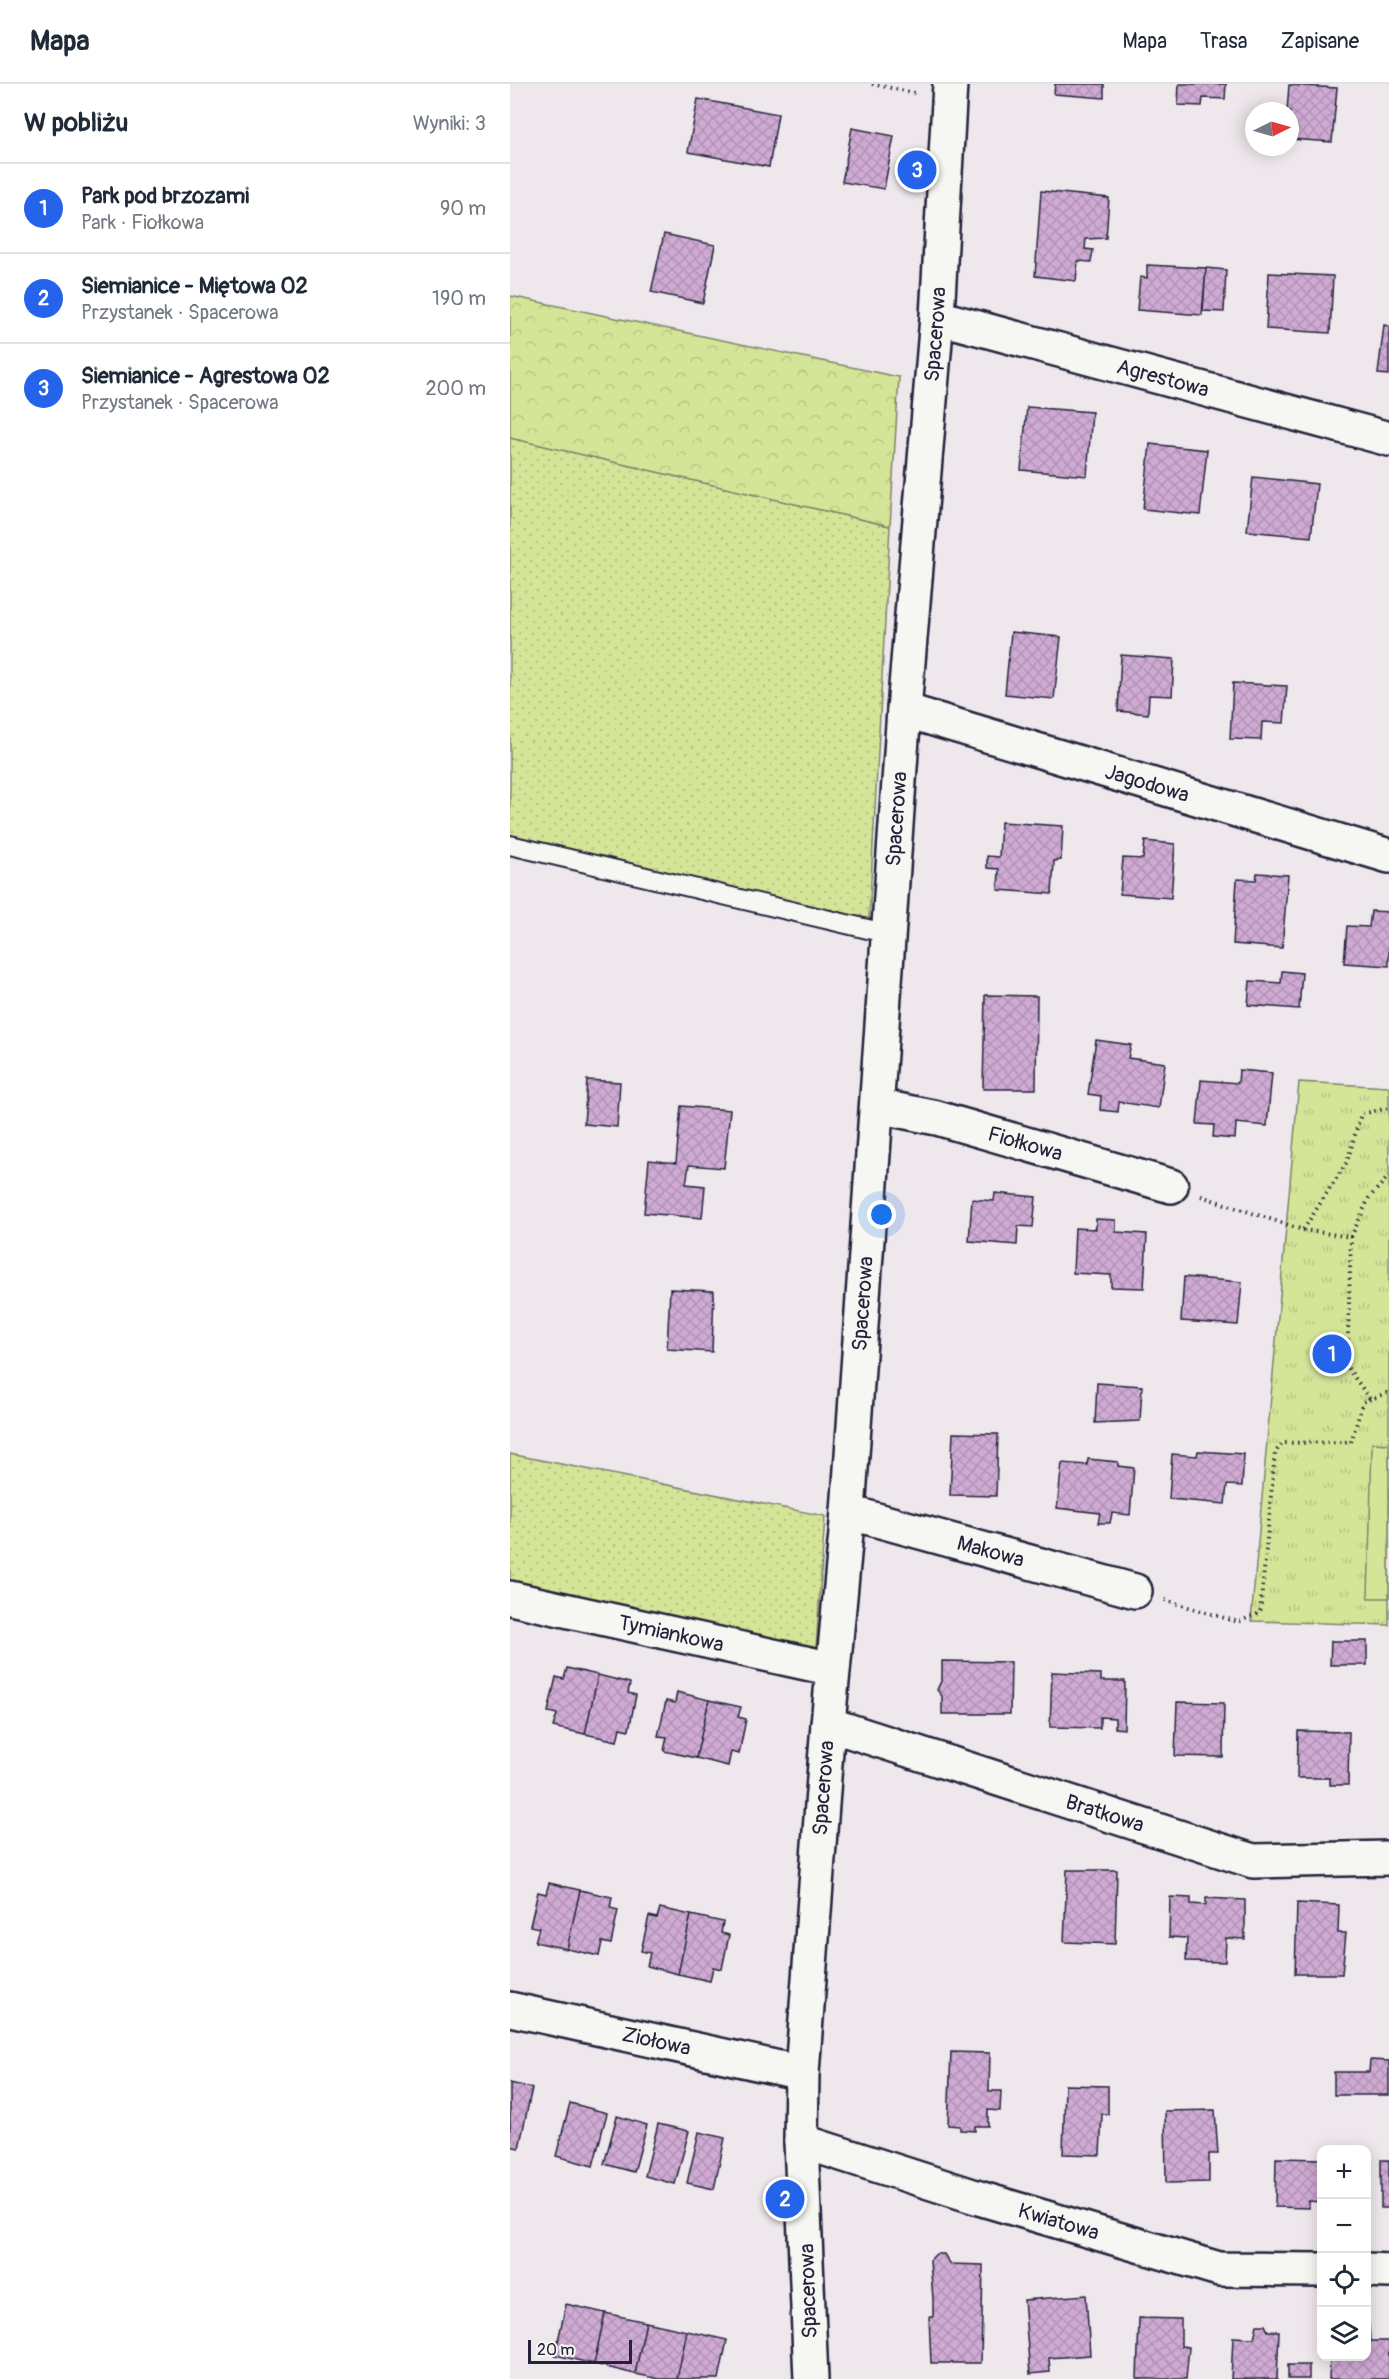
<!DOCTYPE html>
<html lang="pl">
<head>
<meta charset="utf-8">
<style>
	body { margin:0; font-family:Pangolin,sans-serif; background:#f6f6f7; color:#1f2937 }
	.controls { position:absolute; right:18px; bottom:18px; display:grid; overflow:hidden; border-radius:12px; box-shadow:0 3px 15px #0003 }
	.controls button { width:54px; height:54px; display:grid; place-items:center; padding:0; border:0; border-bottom:2px solid #e0e1e3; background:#fff; color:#1f2937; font:30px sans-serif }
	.compass { position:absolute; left:735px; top:18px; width:54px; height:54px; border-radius:50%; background:#fff; box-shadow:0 3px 15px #0003; rotate:85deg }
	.scale { position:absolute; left:18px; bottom:15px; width:104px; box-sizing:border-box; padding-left:6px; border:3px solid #22223b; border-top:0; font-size:16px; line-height:21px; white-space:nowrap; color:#22223b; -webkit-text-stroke:4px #f6f6f2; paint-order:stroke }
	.you { position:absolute; left:372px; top:1131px; width:21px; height:21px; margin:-15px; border:4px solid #fff; border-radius:50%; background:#1a73e8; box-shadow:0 0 0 9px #1a73e833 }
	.badge { display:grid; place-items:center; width:39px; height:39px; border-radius:50%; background:#2563eb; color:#fff; font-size:20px; font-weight:700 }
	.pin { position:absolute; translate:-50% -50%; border:3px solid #fff; box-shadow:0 2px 6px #0006 }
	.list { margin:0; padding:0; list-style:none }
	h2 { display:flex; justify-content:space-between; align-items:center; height:78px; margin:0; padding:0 24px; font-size:26px }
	h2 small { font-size:20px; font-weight:400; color:#747a83 }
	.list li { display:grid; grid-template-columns:39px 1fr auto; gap:18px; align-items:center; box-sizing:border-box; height:90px; padding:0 24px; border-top:2px solid #e0e1e3 }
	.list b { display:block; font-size:22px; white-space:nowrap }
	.list p { margin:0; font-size:20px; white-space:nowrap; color:#747a83 }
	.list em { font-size:20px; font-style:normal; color:#747a83 }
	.icon { flex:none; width:33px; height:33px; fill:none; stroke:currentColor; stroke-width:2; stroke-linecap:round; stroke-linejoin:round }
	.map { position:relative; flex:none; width:879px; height:2295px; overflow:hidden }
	header { display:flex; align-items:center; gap:36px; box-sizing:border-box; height:84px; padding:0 30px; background:#fff; border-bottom:2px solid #e0e1e3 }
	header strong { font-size:28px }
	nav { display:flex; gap:33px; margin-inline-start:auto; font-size:21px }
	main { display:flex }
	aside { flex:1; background:#fff }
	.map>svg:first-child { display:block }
	.grass { fill:url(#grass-dots); stroke:#7c846a; stroke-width:1.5 }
	.forest { fill:url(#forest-crowns); stroke:#7c846a; stroke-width:1.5 }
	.park { fill:url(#park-tufts); stroke:#7c846a; stroke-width:1.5 }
	.garden { fill:#d5e598; stroke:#7c846a; stroke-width:1.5 }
	.building { fill:url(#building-cross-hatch); stroke:#22223b; stroke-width:1.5 }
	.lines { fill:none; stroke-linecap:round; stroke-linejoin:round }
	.service-casing { stroke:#22223b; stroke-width:22 }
	.minor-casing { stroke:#22223b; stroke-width:38 }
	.path { stroke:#22223b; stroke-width:4; stroke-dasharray:1.5 4.5; stroke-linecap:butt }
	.service { stroke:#f6f6f2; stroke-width:18 }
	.minor { stroke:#f6f6f2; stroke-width:33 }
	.labels { text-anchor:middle; stroke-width:5; stroke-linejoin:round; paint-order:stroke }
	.street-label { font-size:21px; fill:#22223b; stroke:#f6f6f2 }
</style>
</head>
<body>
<header>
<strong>Mapa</strong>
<nav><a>Mapa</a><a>Trasa</a><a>Zapisane</a></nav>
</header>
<main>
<aside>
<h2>W pobliżu<small>Wyniki: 3</small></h2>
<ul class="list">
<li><span class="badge">1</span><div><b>Park pod brzozami</b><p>Park · Fiołkowa</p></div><em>90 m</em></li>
<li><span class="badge">2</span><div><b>Siemianice - Miętowa 02</b><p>Przystanek · Spacerowa</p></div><em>190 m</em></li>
<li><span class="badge">3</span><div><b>Siemianice - Agrestowa 02</b><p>Przystanek · Spacerowa</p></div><em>200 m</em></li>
</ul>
</aside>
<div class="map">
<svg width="879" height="2295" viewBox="0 0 879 2295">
	<defs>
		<pattern id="grass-dots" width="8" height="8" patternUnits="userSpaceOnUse" patternTransform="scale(1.5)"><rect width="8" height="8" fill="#d5e598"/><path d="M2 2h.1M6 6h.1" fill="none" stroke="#b7c484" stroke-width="1.8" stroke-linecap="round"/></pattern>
		<pattern id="forest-crowns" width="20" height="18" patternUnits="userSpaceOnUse" patternTransform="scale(1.5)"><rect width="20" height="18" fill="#d5e598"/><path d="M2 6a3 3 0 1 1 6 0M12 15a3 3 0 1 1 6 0" fill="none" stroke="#b7c484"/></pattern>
		<pattern id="park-tufts" width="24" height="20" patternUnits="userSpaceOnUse" patternTransform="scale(1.5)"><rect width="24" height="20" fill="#d5e598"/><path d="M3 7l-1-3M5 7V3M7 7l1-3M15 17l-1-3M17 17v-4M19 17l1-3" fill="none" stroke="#b7c484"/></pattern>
		<pattern id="building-cross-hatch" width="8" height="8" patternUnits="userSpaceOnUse" patternTransform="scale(1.5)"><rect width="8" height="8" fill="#cfaad3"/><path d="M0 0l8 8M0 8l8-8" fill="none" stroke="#b192b6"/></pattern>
	</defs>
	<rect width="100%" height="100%" fill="#eee7ec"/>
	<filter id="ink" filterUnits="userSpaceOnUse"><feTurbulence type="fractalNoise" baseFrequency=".0167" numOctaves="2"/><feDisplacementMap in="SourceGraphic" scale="12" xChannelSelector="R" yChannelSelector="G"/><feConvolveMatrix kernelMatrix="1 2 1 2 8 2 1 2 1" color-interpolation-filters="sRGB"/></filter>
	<g filter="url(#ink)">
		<path class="grass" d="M0,354L380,442L359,836L0,751Z
			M0,1370L315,1432L305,1579L0,1513Z"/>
		<path class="forest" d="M0,212L389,293L380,442L0,354Z"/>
		<path class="park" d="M789,998L879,1003V1541L741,1537Z"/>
		<path class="garden" d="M862,1359L879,1360V1514H858Z"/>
		<path class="building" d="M545,0H594V14L544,10Z
			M669,0H716L715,15L693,14L692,22L668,21Z
			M779,1L827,4L822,58L780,55V27H777Z
			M188,15L268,30L259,83L178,68Z
			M342,44L384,52L374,105L332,98Z
			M531,107L599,114L596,154L576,155L575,165L583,166L581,178L568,177L566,197L525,192Z
			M154,150L205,161L193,219L141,208Z
			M637,181L696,184L692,231L627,226L630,193L637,194Z
			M696,184L716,186L714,228L693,227Z
			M759,189L823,192L820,249L756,245Z
			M874,241L879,242V291L868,290Z
			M517,323L582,328L577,392L511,386Z
			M640,360L697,366L690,431L633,425Z
			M743,393L807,400L801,453L737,447Z
			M501,548L551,553L544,615L495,610Z
			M611,571L664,575L662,612L639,611L638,630L608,627Z
			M723,599L777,602L774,639L752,638L751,656L720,655Z
			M491,738L553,742L551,776L544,777L542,810L488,806L489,785L477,784V772L489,773Z
			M635,757L665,760L661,814L610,810L613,774L633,775Z
			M747,789L778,791L772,864L723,860L727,795L746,796Z
			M861,827L879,828V882L834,879L837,842L859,843Z
			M772,887L792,889L789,925L738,921L740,897L771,899Z
			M475,911L527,912L526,1005H473Z
			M586,956L621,961L618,974L655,979L649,1024L609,1018L608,1028L590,1026L591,1012L578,1010Z
			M729,986L762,989L757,1042L726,1039L725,1055L703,1053L704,1041L687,1040L691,996L728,999Z
			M77,996L110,998L107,1043L74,1040Z
			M171,1022L220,1026L214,1084L179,1081L176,1100L195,1102L192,1134L134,1129L139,1076L166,1079Z
			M485,1109L526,1113L523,1143L508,1142L507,1161L459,1157L462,1115L484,1117Z
			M586,1135L606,1136V1148L637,1150L634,1204L601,1203V1191L563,1189L565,1144L586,1145Z
			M674,1193L732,1198L728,1241L671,1237Z
			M160,1205L204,1207L202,1268L157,1265Z
			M587,1299L632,1302L630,1337L585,1339Z
			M443,1349L488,1350L486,1412L440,1411Z
			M688,1367L734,1370L732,1402L717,1401L715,1420L659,1415L662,1370L687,1372Z
			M578,1375L608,1378V1382L624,1384L620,1431L602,1429L600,1439H588L590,1429L547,1424L552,1379L577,1381Z
			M821,1557H857V1581H820Z
			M432,1577L501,1578L500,1630H432V1612L427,1606L432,1595Z
			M57,1584L88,1591L75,1650L43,1643L47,1630L38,1628L46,1593L54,1595Z
			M542,1588L591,1590V1597H615L614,1645L605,1644V1634L590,1633V1644L540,1643Z
			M88,1591L120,1599L118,1609L126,1611L119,1646L110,1644L107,1657L75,1650Z
			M167,1608L199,1616L186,1674L154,1667L157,1653L148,1652L156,1617L165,1619Z
			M199,1616L231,1623L228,1633L236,1635L229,1670L221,1668L218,1682L186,1674Z
			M667,1618L714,1619L713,1673L665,1672Z
			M788,1647L839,1648L838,1701H820V1694H787Z
			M557,1786H607L605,1860L554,1858Z
			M39,1799L70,1806L57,1865L25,1858L29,1844L20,1842L28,1808L36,1810Z
			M70,1806L102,1813L100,1824L108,1826L101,1860L92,1858L89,1872L57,1865Z
			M660,1813L681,1814V1820L696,1821V1814L735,1816V1855L716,1854L715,1878L676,1877L677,1854L659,1853Z
			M787,1819L829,1821L828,1849H836L832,1890H785Z
			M150,1824L181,1831L168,1890L137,1882L140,1869L131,1867L139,1832L147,1834Z
			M181,1831L213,1838L211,1849L219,1851L212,1885L203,1883L200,1897L168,1890Z
			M441,1968L480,1969L479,2007H491L490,2027L478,2026V2042H465V2047L450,2046V2042L438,2041Z
			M860,1976L879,1977V2011H824V1988H859Z
			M0,1999L22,2004L9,2064L0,2062Z
			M555,2001L598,2002V2030H592L590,2071L553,2070Z
			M60,2019L97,2029L83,2082L46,2072Z
			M705,2026L708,2070H699V2098L656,2099L655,2027Z
			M107,2032L137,2041L124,2088L94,2080Z
			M148,2040L179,2047L165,2100L135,2092Z
			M189,2048L215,2054L204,2105L177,2099Z
			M766,2074L812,2075V2124L810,2118L799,2117V2124L765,2123Z
			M871,2076H879V2124H871Z
			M426,2170H434L440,2180L473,2181L471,2279H421L419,2233H423V2215L420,2176Z
			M576,2211L580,2271L539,2274L540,2288L520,2290L514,2216Z
			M56,2220L95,2229L84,2280L45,2271Z
			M95,2229L136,2238L125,2290L84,2280Z
			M629,2234L671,2235V2262L679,2263L676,2295H627Z
			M136,2238L177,2247L167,2295H150L125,2290Z
			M747,2241H755L758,2247H769L767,2295H721L723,2253L744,2254Z
			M856,2241H859L860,2257H879V2295H819L820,2272H856Z
			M177,2247L217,2256L209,2295H167Z
			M778,2281H799V2295H778Z"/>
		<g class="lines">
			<g class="service-casing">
				<path id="service" d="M0,761L379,850"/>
			</g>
			<g class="minor-casing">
				<g id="minor">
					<path id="s1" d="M427,233L879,355"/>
					<path id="s2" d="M394,626L879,772"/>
					<path id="s3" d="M367,1022L427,1034L661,1102"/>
					<path id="s4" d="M338,1428L625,1507"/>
					<path id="s5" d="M0,1514L323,1585"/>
					<path id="s6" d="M318,1640L743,1777L879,1774"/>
					<path id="s7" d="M0,1925L292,1989"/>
					<path id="s8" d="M291,2057L469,2114L709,2185L812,2186"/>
					<path d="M856,2186L879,2187"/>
					<path id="s9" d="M301,2295L291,2057L292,1989L318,1640L338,1428L394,626L427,233L440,0"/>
				</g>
			</g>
			<path class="path" d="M362,0L405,9
				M691,1112L793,1146L837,1078L851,1030L879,1024
				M793,1146L841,1153L837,1283L860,1315
				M841,1153L859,1114L879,1092
				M655,1516L728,1538L750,1529L765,1369L772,1359L841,1358L853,1318L879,1308"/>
			<use href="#service" class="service"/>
			<use href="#minor" class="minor"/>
		</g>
	</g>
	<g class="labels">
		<g class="street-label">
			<text dy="7" stroke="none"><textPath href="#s9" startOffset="2050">Spacerowa</textPath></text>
			<text dy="7" stroke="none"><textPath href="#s1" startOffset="234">Agrestowa</textPath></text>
			<text dy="7" stroke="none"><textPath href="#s2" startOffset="254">Jagodowa</textPath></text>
			<text dy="7" stroke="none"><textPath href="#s9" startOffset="1564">Spacerowa</textPath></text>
			<text dy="7" stroke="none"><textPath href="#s3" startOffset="153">Fiołkowa</textPath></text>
			<text dy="7" stroke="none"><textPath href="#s9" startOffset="1078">Spacerowa</textPath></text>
			<text dy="7" stroke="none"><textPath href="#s4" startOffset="148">Makowa</textPath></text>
			<text dy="7" stroke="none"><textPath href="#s5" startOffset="165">Tymiankowa</textPath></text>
			<text dy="7" stroke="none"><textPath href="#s9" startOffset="592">Spacerowa</textPath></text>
			<text dy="7" stroke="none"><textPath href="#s6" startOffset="291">Bratkowa</textPath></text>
			<text dy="7" stroke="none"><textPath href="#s7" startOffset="150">Ziołowa</textPath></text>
			<text dy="7" stroke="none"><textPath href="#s8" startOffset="270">Kwiatowa</textPath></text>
			<text transform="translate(298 2207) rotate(-92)" y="7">Spacerowa</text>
		</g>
	</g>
</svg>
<div class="controls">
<button>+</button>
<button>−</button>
<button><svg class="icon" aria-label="locate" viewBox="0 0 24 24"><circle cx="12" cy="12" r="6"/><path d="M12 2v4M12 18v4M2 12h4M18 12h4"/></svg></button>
<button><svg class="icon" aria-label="layers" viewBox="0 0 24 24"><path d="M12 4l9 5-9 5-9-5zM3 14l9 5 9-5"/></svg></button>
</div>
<svg class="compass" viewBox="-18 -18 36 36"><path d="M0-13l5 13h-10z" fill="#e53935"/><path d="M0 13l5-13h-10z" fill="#747a83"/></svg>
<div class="scale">20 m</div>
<div class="you"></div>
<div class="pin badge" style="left:822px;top:1270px">1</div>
<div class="pin badge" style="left:275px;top:2115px">2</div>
<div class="pin badge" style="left:407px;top:86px">3</div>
</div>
</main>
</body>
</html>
